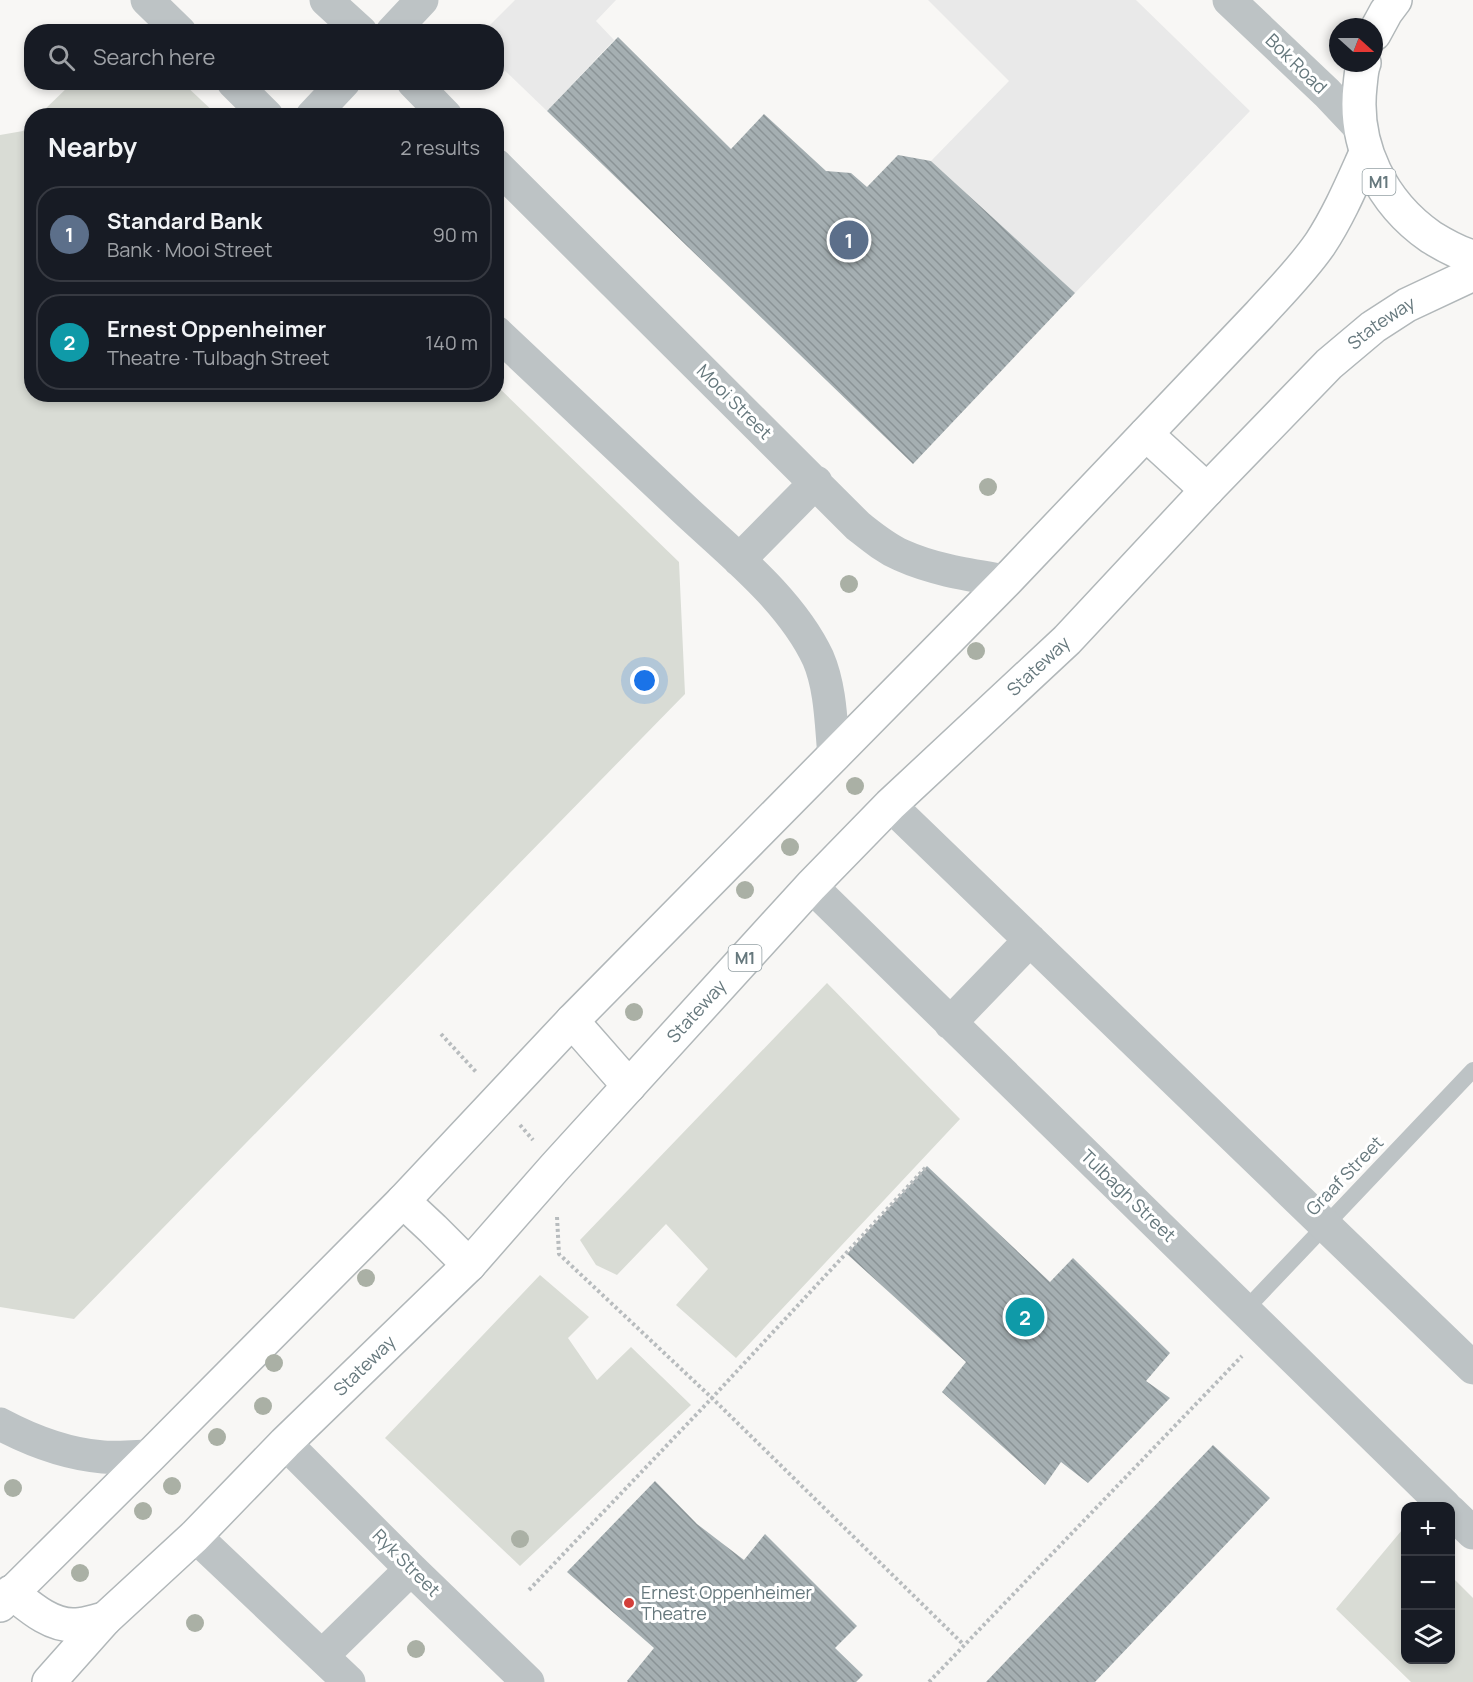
<!DOCTYPE html>
<html lang="en">
<head>
<meta charset="utf-8">
<style>
	body { margin:0; font-family:Manrope,sans-serif; background:#20242c; color:#f1f3f6 }
	.controls { position:absolute; right:18px; bottom:18px; display:grid; overflow:hidden; border-radius:12px; box-shadow:0 3px 9px #0003 }
	.controls button { width:54px; height:54px; display:grid; place-items:center; padding:0; border:0; border-bottom:2px solid #363941; background:#171b24; color:#f1f3f6; font:30px sans-serif }
	.compass { position:absolute; left:1329px; top:18px; width:54px; height:54px; border-radius:50%; background:#171b24; box-shadow:0 3px 9px #0003; rotate:111deg }
	.you { position:absolute; left:645px; top:681px; width:21px; height:21px; margin:-15px; border:4px solid #fff; border-radius:50%; background:#1a73e8; box-shadow:0 0 0 9px #1a73e833 }
	.badge { display:grid; place-items:center; width:39px; height:39px; border-radius:50%; background:#ea580c; color:#fff; font-size:20px; font-weight:700 }
	.pin { position:absolute; translate:-50% -50%; border:3px solid #fff; box-shadow:0 2px 6px #0006 }
	.list { margin:0; padding:0; list-style:none }
	h2 { display:flex; justify-content:space-between; align-items:center; height:78px; margin:0; padding:0 24px; font-size:26px }
	h2 small { font-size:20px; font-weight:400; color:#9ea1a6 }
	.list li { display:grid; grid-template-columns:39px 1fr auto; gap:18px; align-items:center; box-sizing:border-box; height:96px; margin:0 12px 12px; padding:0 12px; border:2px solid #363941; border-radius:24px }
	.list b { display:block; font-size:22px; white-space:nowrap }
	.list p { margin:0; font-size:20px; white-space:nowrap; color:#9ea1a6 }
	.list em { font-size:20px; font-style:normal; color:#9ea1a6 }
	.icon { flex:none; width:33px; height:33px; fill:none; stroke:currentColor; stroke-width:2; stroke-linecap:round; stroke-linejoin:round }
	.map { position:relative; flex:none; width:1473px; height:1682px; overflow:hidden }
	.search { position:absolute; background:#171b24; box-shadow:0 3px 9px #0003; left:24px; top:24px; width:480px; height:66px; display:flex; align-items:center; gap:15px; box-sizing:border-box; padding:0 21px; border-radius:24px; color:#9ea1a6; font-size:22px }
	.panel { position:absolute; background:#171b24; box-shadow:0 3px 9px #0003; left:24px; top:108px; width:480px; height:294px; border-radius:24px }
	.map>svg:first-child { display:block }
	.built { fill:#e9e9e9 }
	.green { fill:#d9dcd5 }
	.building { fill:url(#building-back-hatch) }
	.lines { fill:none; stroke-linecap:round; stroke-linejoin:round }
	.primary-casing { stroke:#b1b7b9; stroke-width:36 }
	.path { stroke:#b8bcbe; stroke-width:4; stroke-dasharray:3 3; stroke-linecap:butt }
	.lane { stroke:#bdc3c5; stroke-width:16 }
	.street { stroke:#bdc3c5; stroke-width:33 }
	.primary { stroke:#fff; stroke-width:33 }
	.tree { fill:#aab0a5 }
	.poi-dot { fill:#d33f3a; stroke:#fff; stroke-width:2 }
	.labels { text-anchor:middle; stroke-width:6; stroke-linejoin:round; paint-order:stroke }
	.shield { fill:#fff; stroke:#94a0a4; stroke-width:1.5 }
	.shield-label { font-size:16px; font-weight:bold; fill:#66787d }
	.street-label { font-size:18px; fill:#66787d; stroke:#fff }
	.poi-label { font-size:18px; fill:#66787d; stroke:#fff; text-anchor:start }
</style>
</head>
<body>
<div class="map">
<svg width="1473" height="1682" viewBox="0 0 1473 1682">
	<defs>
		<pattern id="building-back-hatch" width="6" height="6" patternUnits="userSpaceOnUse" patternTransform="scale(1.5)"><rect width="6" height="6" fill="#a5afb2"/><path d="M-1 5l2 2M0 0l6 6M5-1l2 2" fill="none" stroke="#8a9396"/></pattern>
	</defs>
	<rect width="100%" height="100%" fill="#f8f7f5"/>
	<path class="built" d="M515,0H616L596,21L614,40L547,111L497,63L496,32L484,31Z
		M928,0H1136L1250,111L1075,293L931,161L1009,81Z"/>
	<path class="green" d="M72,83H183L217,115H39Z
		M31,123L32,394H496L497,386L679,562L685,694L74,1319L0,1307V135L23,131Z
		M827,983L960,1119L736,1358L676,1305L708,1269L666,1224L617,1275L596,1265L580,1240Z
		M540,1275L589,1317L568,1338L597,1380L631,1347L691,1405L520,1566L385,1438Z
		M1402,1530L1406,1533V1660H1450L1451,1576L1473,1598V1682H1411L1336,1609Z"/>
	<path class="building" d="M618,37L731,149L764,114L826,171L851,173L867,187L898,155L931,161L1075,293L913,464L547,111Z
		M927,1166L1050,1282L1073,1258L1170,1353L1146,1381L1170,1398L1088,1483L1061,1462L1045,1485L942,1392L966,1362L847,1254Z
		M1213,1445L1270,1498L1095,1682H986Z
		M655,1481L697,1524L744,1560L765,1534L857,1626L835,1648L863,1675L856,1682H628L627,1681L654,1648L567,1572Z"/>
	<g class="lines">
		<g class="primary-casing">
			<g id="primary">
				<path d="M1374,34L1386,12L1395,0"/>
				<path d="M1364,63C1361,70 1361,78 1360,86C1353,146 1382,203 1431,237C1444,245 1458,253 1473,257"/>
				<path d="M1146,434L1207,490"/>
				<path d="M572,1021L629,1086"/>
				<path d="M403,1201L433,1229L469,1265"/>
				<path d="M11,1592C29,1606 49,1625 73,1625C83,1626 95,1621 105,1619"/>
				<path d="M0,1605L150,1456L403,1201L572,1021L1006,581L1259,315C1280,292 1302,270 1320,244C1339,215 1352,184 1366,153"/>
				<path id="s1" d="M49,1682L105,1619L195,1536L285,1443L469,1265L555,1167L811,886L890,805L1067,640L1207,490L1329,364L1373,327L1407,305L1473,274"/>
			</g>
		</g>
		<path class="path" d="M441,1034L477,1073
			M520,1125L533,1140
			M557,1217L559,1254L712,1398L964,1645
			M529,1590L712,1398L927,1166
			M929,1682L1242,1356"/>
		<path class="lane" d="M1245,1310L1473,1070"/>
		<path class="street" d="M147,0L180,32
			M326,0L361,32
			M1229,0L1327,93L1361,129
			M392,32L422,0
			M233,82L267,116
			M413,82L446,116
			M312,116L344,82
			M496,165L858,526C872,537 885,548 901,555C934,570 970,575 1006,581
			M496,332C559,391 622,450 685,510C731,553 791,600 818,658C831,688 831,725 834,756
			M739,560L816,482
			M890,805L1473,1368
			M811,886L1445,1506
			M950,1023L1030,940
			M0,1424C32,1441 66,1454 103,1457C119,1458 135,1456 150,1456
			M285,1443L411,1569L528,1682
			M1450,1511L1473,1533
			M195,1536L349,1682
			M322,1656L411,1569"/>
		<use href="#primary" class="primary"/>
	</g>
	<g class="tree">
		<circle cx="988" cy="487" r="9"/>
		<circle cx="849" cy="584" r="9"/>
		<circle cx="976" cy="651" r="9"/>
		<circle cx="855" cy="786" r="9"/>
		<circle cx="790" cy="847" r="9"/>
		<circle cx="745" cy="890" r="9"/>
		<circle cx="634" cy="1012" r="9"/>
		<circle cx="366" cy="1278" r="9"/>
		<circle cx="274" cy="1363" r="9"/>
		<circle cx="263" cy="1406" r="9"/>
		<circle cx="217" cy="1437" r="9"/>
		<circle cx="172" cy="1486" r="9"/>
		<circle cx="13" cy="1488" r="9"/>
		<circle cx="143" cy="1511" r="9"/>
		<circle cx="520" cy="1539" r="9"/>
		<circle cx="80" cy="1573" r="9"/>
		<circle cx="195" cy="1623" r="9"/>
		<circle cx="416" cy="1649" r="9"/>
	</g>
	<circle class="poi-dot" cx="629" cy="1603" r="6"/>
	<g class="labels">
		<g class="shield">
			<rect x="1362.5" y="169" width="33" height="26" rx="4.5"/>
			<rect x="728.5" y="945" width="33" height="26" rx="4.5"/>
		</g>
		<g class="shield-label">
			<text x="1379" y="188">M1</text>
			<text x="745" y="964">M1</text>
		</g>
		<g class="street-label">
			<text transform="translate(1296 64) rotate(44)" y="6">Bok Road</text>
			<text dy="6" stroke="none"><textPath href="#s1" startOffset="1905">Stateway</textPath></text>
			<text transform="translate(734 402) rotate(45)" y="6">Mooi Street</text>
			<text dy="6" stroke="none"><textPath href="#s1" startOffset="1419">Stateway</textPath></text>
			<text dy="6" stroke="none"><textPath href="#s1" startOffset="933">Stateway</textPath></text>
			<text transform="translate(1345 1176) rotate(-46)" y="6">Graaf Street</text>
			<text transform="translate(1128 1196) rotate(44)" y="6">Tulbagh Street</text>
			<text dy="6" stroke="none"><textPath href="#s1" startOffset="447">Stateway</textPath></text>
			<text transform="translate(406 1563) rotate(45)" y="6">Ryk Street</text>
		</g>
		<g class="poi-label">
			<text x="641" y="1599">Ernest Oppenheimer<tspan x="641" dy="21">Theatre</tspan></text>
		</g>
	</g>
</svg>
<div class="controls">
<button>+</button>
<button>−</button>
<button><svg class="icon" aria-label="layers" viewBox="0 0 24 24"><path d="M12 4l9 5-9 5-9-5zM3 14l9 5 9-5"/></svg></button>
</div>
<svg class="compass" viewBox="-18 -18 36 36"><path d="M0-13l5 13h-10z" fill="#e53935"/><path d="M0 13l5-13h-10z" fill="#9ea1a6"/></svg>
<div class="you"></div>
<div class="pin badge" style="left:849px;top:240px;background:#5c6f8a">1</div>
<div class="pin badge" style="left:1025px;top:1317px;background:#0f9aa8">2</div>
<div class="search"><svg class="icon" aria-label="search" viewBox="0 0 24 24"><circle cx="10" cy="10" r="6"/><path d="M15 15l6 6"/></svg>Search here</div>
<section class="panel">
<h2>Nearby<small>2 results</small></h2>
<ul class="list">
<li><span class="badge" style="background:#5c6f8a">1</span><div><b>Standard Bank</b><p>Bank · Mooi Street</p></div><em>90 m</em></li>
<li><span class="badge" style="background:#0f9aa8">2</span><div><b>Ernest Oppenheimer</b><p>Theatre · Tulbagh Street</p></div><em>140 m</em></li>
</ul>
</section>
</div>
</body>
</html>
